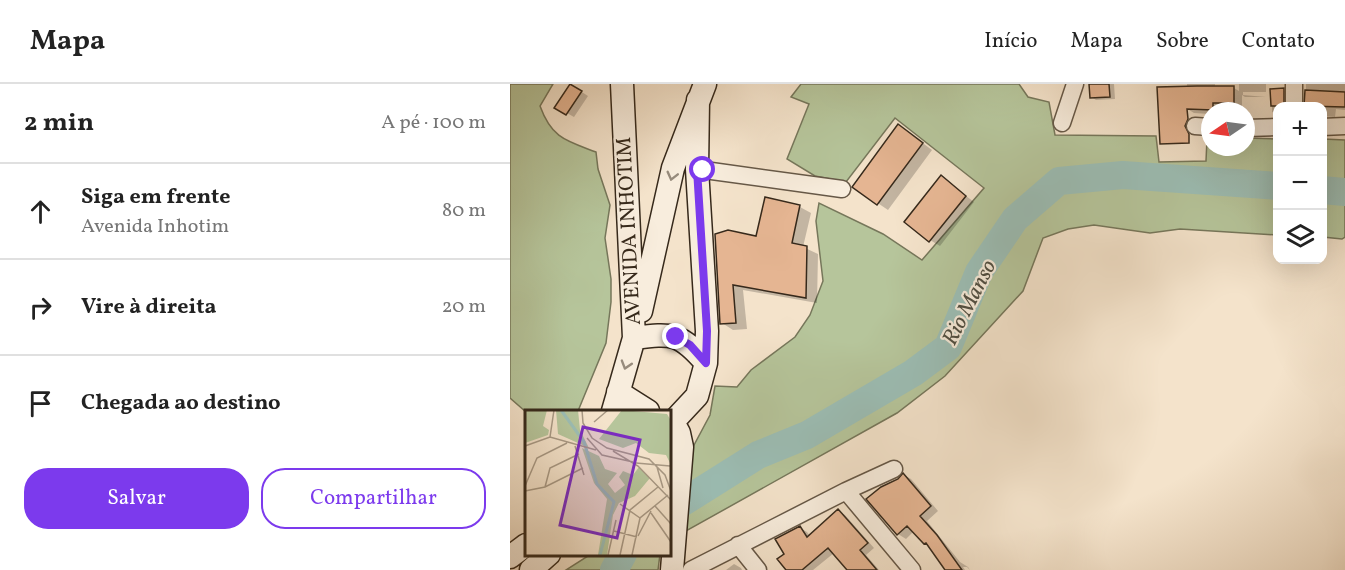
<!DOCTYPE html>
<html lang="pt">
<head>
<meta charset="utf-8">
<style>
	body { margin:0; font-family:Vollkorn,serif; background:#f2f2f2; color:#222 }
	.controls { position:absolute; right:18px; top:18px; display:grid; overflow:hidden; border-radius:12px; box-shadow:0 6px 24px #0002 }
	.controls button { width:54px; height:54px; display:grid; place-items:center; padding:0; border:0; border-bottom:2px solid #e0e0e0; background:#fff; color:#222; font:30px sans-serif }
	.compass { position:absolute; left:691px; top:18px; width:54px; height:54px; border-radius:50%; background:#fff; box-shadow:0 6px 24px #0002; rotate:257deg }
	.stop { position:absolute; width:18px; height:18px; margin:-14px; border:4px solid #7c3aed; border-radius:50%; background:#fff }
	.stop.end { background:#7c3aed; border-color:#fff; box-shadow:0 2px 6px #0008 }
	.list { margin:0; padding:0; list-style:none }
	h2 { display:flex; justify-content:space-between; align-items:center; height:78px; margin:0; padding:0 24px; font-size:26px }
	h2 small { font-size:20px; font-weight:400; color:#767676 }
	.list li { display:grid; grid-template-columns:39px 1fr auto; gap:18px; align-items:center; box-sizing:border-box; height:96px; padding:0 24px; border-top:2px solid #e0e0e0 }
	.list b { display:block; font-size:22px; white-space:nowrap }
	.list p { margin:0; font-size:20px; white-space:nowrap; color:#767676 }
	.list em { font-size:20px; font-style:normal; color:#767676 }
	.actions { display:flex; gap:12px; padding:18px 24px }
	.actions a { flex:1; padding:14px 0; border:2px solid #7c3aed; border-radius:24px; text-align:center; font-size:21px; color:#7c3aed }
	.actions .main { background:#7c3aed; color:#fff }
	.icon { flex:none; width:33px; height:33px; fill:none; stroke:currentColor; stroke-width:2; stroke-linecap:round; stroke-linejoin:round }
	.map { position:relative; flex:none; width:835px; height:486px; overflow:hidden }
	header { display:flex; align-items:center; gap:36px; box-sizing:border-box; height:84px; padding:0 30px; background:#fff; border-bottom:2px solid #e0e0e0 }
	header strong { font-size:28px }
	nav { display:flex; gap:33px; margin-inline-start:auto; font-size:21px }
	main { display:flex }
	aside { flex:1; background:#fff }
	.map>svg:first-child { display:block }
	.green { fill:#b6c59b; stroke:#76775b; stroke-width:1.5 }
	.shadow { fill:#0003 }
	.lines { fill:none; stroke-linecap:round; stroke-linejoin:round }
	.river { stroke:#9cbeb5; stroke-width:28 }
	.building { fill:#e5b592; stroke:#36291b; stroke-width:1.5 }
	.minor-casing { stroke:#665847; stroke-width:19 }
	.secondary-casing { stroke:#36291b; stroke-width:25 }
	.minor { stroke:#f8eddd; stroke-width:16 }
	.secondary { stroke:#f8eddd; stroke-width:22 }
	.oneway { stroke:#978b7c }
	.route { stroke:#7c3aed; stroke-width:8 }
	.labels { text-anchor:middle; stroke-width:4.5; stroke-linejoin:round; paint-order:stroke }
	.street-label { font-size:21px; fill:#36291b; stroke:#f8eddd }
	.water-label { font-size:22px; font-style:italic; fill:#504e42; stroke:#f8eddd }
	.inset-river { fill:none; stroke:#9cbeb5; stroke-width:3 }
	.inset-road { fill:none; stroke:#a89985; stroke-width:1.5 }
	.view { fill:#7b2cbf; fill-opacity:0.15; stroke:#7b2cbf; stroke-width:3 }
	.inset-edge { fill:none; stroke:#36291b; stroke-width:3 }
</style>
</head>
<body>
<header>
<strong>Mapa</strong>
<nav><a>Início</a><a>Mapa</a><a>Sobre</a><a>Contato</a></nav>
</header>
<main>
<aside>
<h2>2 min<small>A pé · 100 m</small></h2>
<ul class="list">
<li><svg class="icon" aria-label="ahead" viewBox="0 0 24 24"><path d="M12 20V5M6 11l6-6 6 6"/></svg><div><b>Siga em frente</b><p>Avenida Inhotim</p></div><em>80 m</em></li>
<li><svg class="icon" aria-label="right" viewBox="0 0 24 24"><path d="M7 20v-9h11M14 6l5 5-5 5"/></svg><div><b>Vire à direita</b></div><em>20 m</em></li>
<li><svg class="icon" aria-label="arrive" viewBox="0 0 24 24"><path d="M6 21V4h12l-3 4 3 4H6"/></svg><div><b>Chegada ao destino</b></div></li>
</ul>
<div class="actions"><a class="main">Salvar</a><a>Compartilhar</a></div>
</aside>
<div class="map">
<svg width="835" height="486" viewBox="0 0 835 486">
	<rect width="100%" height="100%" fill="#f4e3cb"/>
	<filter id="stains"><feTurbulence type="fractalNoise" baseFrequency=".00333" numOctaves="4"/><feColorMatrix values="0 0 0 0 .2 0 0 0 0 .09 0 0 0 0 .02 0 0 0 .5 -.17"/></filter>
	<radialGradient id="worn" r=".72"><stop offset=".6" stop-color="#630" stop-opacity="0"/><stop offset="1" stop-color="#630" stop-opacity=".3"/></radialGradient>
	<path class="green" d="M0,0H43L30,22C42,55 57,57 86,68L88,85L100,121L95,154L101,195V218L96,259L68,327L16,328L0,314Z
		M291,0H509L518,13L539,18L545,51L646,52L649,78L696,77L697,55L700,54V63H736V54L767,55V151L670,145L640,149L584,141L558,145L533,154L513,207L435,292L387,329L176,447L183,363L200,331L205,302L227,303L241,286L285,253L300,231L313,197L306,137L309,119L373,150L412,176L474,104L385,34L336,98L305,92L277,75L299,20L281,13Z
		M813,55L835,56V153L832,155L813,153Z
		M81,470H150L148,486H56Z"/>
	<path class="shadow" d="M580,0H604L605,15L586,16L581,13Z
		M677,0H705V3L724,4L729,7V0H756V8H733V11L756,13H735L732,11V23H711V27H700V30L684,29L676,24Z
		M796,0H835V26L826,25L825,33L812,32V22H796Z
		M61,1L78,12L64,33L46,23Z
		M762,6H773L780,10V22H768V31L762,28Z
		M398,48L422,66L378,126L344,103Z
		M431,93L464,118L430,162L420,156Z
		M257,115L290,123L301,129L293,163L308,170L307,219L233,206L237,245L223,246L212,239L206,151L247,154Z
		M394,391L401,395L428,427L417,437L450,478L458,483L460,486L457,483H453L455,486H438L421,463L404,447L396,455L388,450L389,396Z
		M328,427L335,431L364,464L356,471L369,486H336L338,484L324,469L303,486H278L276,470L290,444L297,448L300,452Z
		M224,480L231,484L232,486H216Z"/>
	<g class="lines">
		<path class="river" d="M812,106L835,108
			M159,427L248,371L297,351L403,289L438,263L469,188L505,135L549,97L613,91L768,102
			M104,486L113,470"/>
	</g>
	<path class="building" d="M60,0L72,7L56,31L44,24Z
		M579,0H599L600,13L580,14Z
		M687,2H724V19H703V26L677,25L678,35L675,42L679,50V59L650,60L647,3Z
		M774,4V22H761L760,5Z
		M795,6L835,8V23L794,22Z
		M388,40L413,59L367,121L342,103Z
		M431,91L456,112L419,158L394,138Z
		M255,113L290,121L282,159L297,162L296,214L223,201L226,239L210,240L205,150L218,146L246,152Z
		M393,389L421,422L410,432L427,451L452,486H435L416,459L414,460L397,442L387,451L356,415L371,403L388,395Z
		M328,425L358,459L350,466L367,486H337L318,464L292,486H276L267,475L274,470L265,455L290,442L297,453Z"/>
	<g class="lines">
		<g class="minor-casing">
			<path id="minor" d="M784,22V0
				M552,39L565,0
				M685,42L700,43
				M812,43L835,42
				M736,44L768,43
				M187,85L332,105
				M336,407L402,486
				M228,461L248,486
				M181,486L336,407L384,385"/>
		</g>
		<g class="secondary-casing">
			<path id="secondary" d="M131,227L163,84L195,0
				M124,254C163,249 170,249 196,279
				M108,308L138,327
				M103,327L124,254L112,0
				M159,342L187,312L196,279L197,247L187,85L188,16
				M0,473L16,461
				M21,486L39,470
				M162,486L172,363L169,349L163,338"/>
		</g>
		<use href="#minor" class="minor"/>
		<use href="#secondary" class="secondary"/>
	</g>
	<defs><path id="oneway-chevron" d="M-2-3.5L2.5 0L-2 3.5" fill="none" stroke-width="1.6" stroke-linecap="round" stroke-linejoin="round" transform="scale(1.5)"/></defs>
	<g class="oneway">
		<use href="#oneway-chevron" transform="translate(162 92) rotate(104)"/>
		<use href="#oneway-chevron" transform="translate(116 281) rotate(107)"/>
	</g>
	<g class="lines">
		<path class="route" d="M166,253L180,261L196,279L197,247L187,85L193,86"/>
	</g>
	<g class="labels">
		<g class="street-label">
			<text transform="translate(118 147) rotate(-93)" y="7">AVENIDA INHOTIM</text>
		</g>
		<g class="water-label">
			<text transform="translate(458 218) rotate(-63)" y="8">Rio Manso</text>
		</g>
	</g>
	<g transform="translate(15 326)">
		<rect width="146" height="146" fill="#f4e3cb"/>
		<path d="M0,0H22L18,16L24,20L23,25L0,33ZM31,0H53L55,20L64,38L33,24ZM97,0L142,4L145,9V53L141,45L124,43L111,33L98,38L74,29ZM57,38L74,46L80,59L92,63L83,74L90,83L100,75L94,67L98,61L108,65L114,57L125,68L110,86L94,93L88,105L82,145H73L82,89L69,73Z" fill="#b6c59b"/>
		<path class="inset-river" d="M36,0L59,32L72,74L89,92L75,145"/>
		<path class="inset-road" d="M57,0L58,13L67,28L82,38L124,49L140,65L146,81M69,12L83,0M25,27L29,0M62,28L77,45L108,52M0,36L25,27L71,40M50,36L59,65M88,41L113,56L146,90M111,53L145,56M132,57L138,78M0,76L12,48L42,33M20,77L25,58L54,44M0,81L20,77L58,58M95,94L115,108M130,96L146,114M126,103L146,132M89,121L112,127M113,126L126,101M83,145L91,110M95,145L105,100L133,77M107,145L115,108L143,85"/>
		<path class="view" d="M58,17L115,30L92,128L35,115Z"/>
		<rect width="146" height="146" class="inset-edge"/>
	</g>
	<rect width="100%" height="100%" filter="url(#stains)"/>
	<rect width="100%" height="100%" fill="url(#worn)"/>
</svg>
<div class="controls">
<button>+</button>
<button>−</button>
<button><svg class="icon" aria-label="layers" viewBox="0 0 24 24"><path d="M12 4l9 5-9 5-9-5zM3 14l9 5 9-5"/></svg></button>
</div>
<svg class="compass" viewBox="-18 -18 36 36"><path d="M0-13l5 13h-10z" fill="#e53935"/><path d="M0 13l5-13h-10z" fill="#767676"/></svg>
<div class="stop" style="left:193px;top:86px"></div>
<div class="stop end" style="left:166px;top:253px"></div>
</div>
</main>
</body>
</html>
